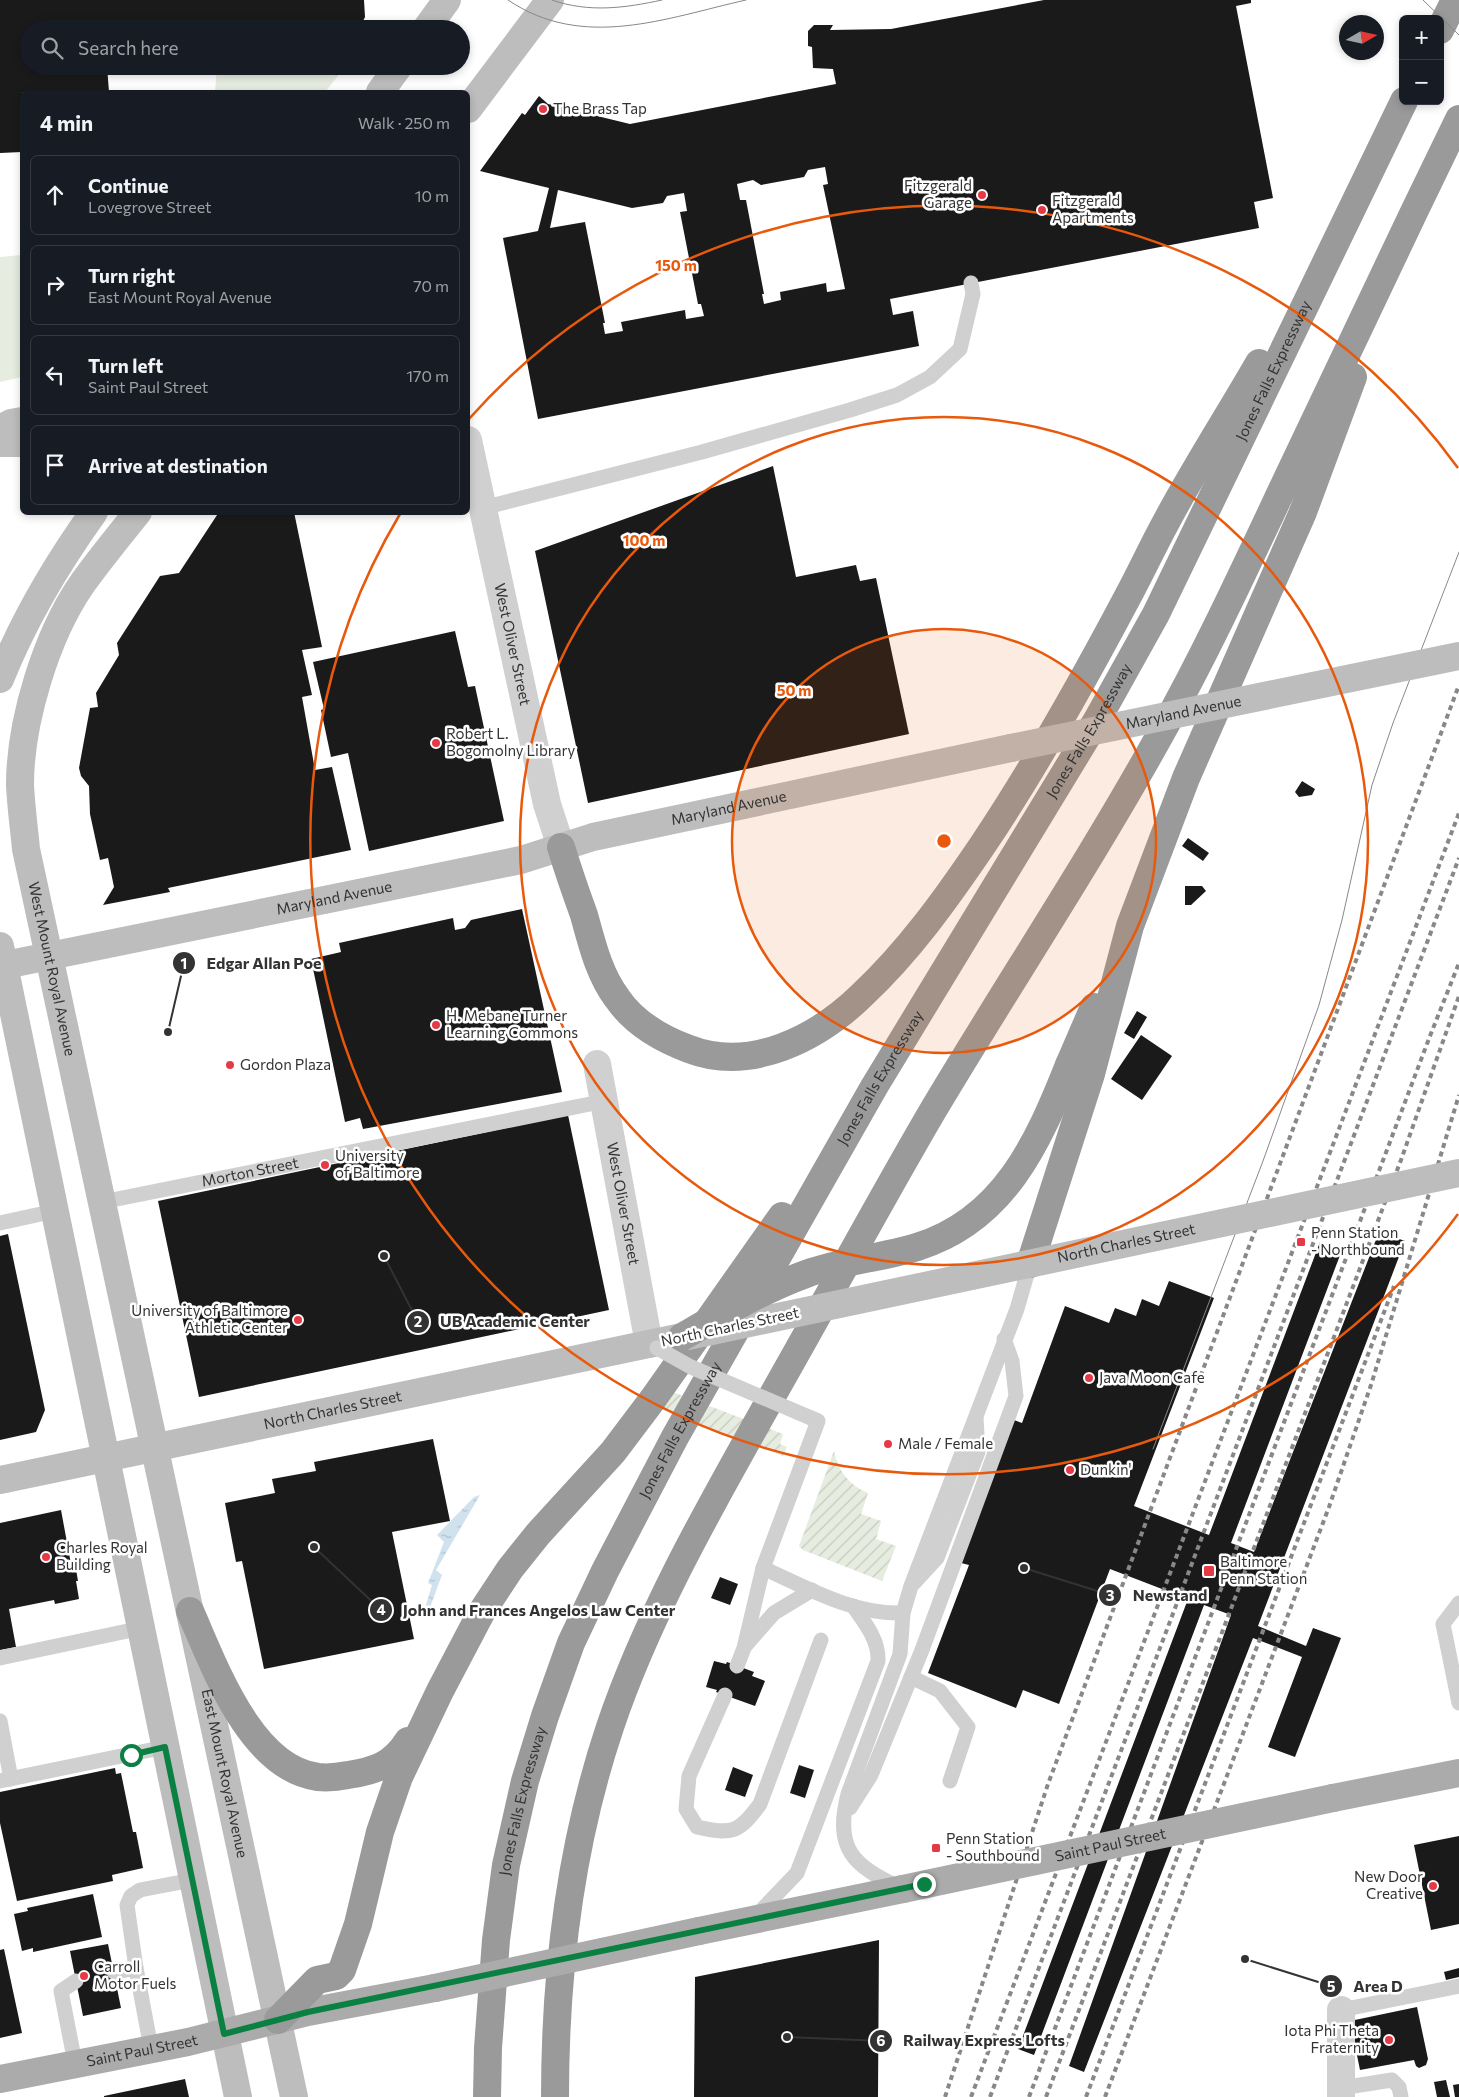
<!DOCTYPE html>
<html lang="en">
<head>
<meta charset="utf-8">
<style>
	body { margin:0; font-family:Commissioner,sans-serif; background:#20242c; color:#f1f3f6 }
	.controls { position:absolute; right:15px; top:15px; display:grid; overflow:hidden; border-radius:8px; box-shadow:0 2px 8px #0003 }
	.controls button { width:45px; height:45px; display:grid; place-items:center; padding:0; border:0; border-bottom:1px solid #363941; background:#171b24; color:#f1f3f6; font:25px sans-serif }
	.compass { position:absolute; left:1339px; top:15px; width:45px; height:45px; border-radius:50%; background:#171b24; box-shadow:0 2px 8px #0003; rotate:81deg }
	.stop { position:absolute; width:15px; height:15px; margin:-11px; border:4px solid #0b8043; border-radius:50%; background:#fff }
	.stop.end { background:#0b8043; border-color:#fff; box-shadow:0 1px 5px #0008 }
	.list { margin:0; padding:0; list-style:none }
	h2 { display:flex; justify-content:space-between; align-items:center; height:65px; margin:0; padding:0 20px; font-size:21px }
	h2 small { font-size:16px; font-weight:400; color:#9ea1a6 }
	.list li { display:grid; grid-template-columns:32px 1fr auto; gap:15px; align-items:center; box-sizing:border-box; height:80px; margin:0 10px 10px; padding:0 10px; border:1px solid #363941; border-radius:8px }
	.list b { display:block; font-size:19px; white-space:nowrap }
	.list p { margin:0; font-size:16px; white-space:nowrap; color:#9ea1a6 }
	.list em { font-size:16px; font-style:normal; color:#9ea1a6 }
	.icon { flex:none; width:28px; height:28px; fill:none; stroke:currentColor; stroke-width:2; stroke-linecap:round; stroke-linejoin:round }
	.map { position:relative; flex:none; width:1459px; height:2097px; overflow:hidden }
	.search { position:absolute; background:#171b24; box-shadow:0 2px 8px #0003; left:20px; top:20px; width:450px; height:55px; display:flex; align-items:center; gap:12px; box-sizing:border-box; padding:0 18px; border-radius:28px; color:#9ea1a6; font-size:19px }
	.panel { position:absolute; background:#171b24; box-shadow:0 2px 8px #0003; left:20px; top:90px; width:450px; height:425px; border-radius:8px }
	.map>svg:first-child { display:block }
	.park { fill:#e6ecdf }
	.garden { fill:url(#garden-furrows) }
	.water { fill:url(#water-ripples) }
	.building { fill:#1a1a1a; fill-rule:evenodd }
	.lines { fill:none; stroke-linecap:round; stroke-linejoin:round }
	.service { stroke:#d0d0d0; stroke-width:15 }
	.minor { stroke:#d0d0d0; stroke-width:28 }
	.secondary { stroke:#bdbdbd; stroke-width:28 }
	.primary { stroke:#ababab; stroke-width:28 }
	.motorway { stroke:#9a9a9a; stroke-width:28 }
	.tram { stroke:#888; stroke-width:1 }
	.rail { stroke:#888; stroke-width:4; stroke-dasharray:5 4; stroke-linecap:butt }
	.service-bridge { stroke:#d0d0d0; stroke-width:15 }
	.secondary-bridge { stroke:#bdbdbd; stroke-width:28 }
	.primary-bridge { stroke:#ababab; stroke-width:28 }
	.motorway-bridge { stroke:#9a9a9a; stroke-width:28 }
	.route { stroke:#0b8043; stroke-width:6 }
	.ring { fill:none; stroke:#e8590c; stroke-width:2.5 }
	.poi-dot { fill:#e63946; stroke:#fff; stroke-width:2 }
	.labels { text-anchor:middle; stroke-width:5; stroke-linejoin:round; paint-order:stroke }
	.poi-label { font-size:15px; fill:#333; stroke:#fff; text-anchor:start }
	.street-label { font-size:15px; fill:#333; stroke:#fff }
	.centre { fill:#e8590c; stroke:#fff; stroke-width:2.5 }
	.ring-label { font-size:15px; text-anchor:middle; font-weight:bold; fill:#e8590c; stroke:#fff; stroke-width:5; stroke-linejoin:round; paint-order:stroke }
	.leader { fill:none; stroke:#333; stroke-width:2 }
	.callout-dot { fill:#333; stroke:#fff; stroke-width:2 }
	.mark-label { font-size:15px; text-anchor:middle; font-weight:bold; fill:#fff }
	.callout-label { font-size:16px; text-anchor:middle; font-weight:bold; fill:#333; stroke:#fff; stroke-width:5; stroke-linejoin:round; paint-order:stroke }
</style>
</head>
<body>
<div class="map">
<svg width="1459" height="2097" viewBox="0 0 1459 2097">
	<defs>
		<pattern id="garden-furrows" width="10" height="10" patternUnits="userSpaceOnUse" patternTransform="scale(1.25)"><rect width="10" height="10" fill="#e6ecdf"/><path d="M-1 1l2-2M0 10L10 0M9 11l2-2" fill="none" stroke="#c6cbc0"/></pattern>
		<pattern id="water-ripples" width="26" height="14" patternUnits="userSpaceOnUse" patternTransform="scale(1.25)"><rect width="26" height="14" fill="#cfe2ee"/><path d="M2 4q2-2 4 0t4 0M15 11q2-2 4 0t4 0" fill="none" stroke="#b2c2cd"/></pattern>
	</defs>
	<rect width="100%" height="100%" fill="#fff"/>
	<path class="park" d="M217,66H346L325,92H215Z
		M22,255V377L0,382V257Z"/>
	<path class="garden" d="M670,1391L783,1434L780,1444L787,1447L783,1456L635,1399Z
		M834,1451C838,1471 849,1485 868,1493L861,1514L881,1521L876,1539L896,1546L882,1581L803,1550L799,1546Z"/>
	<path class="water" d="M480,1495L436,1570L442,1575L426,1618H422L432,1585L428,1583L444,1542L437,1535L474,1497Z"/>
	<path class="building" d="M0,0H364L365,17L359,29H29V66H107L109,92H22V152L0,153Z
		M1044,0H1251V3L1236,6L1273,198L1254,202L1259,228L890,299L893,315L913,311L919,346L538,419L503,238L538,231L549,188L480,171L522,113L525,115L539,96L548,104L630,124L836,84L833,69L813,68L812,47L808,46V31L814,25H833L830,30L891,29ZM825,167L828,184L823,185L845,289L827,292L826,283L780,292L781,300L764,304L762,294H764L746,200H740L737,184L753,180L761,185L804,177L808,170ZM558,190L632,208L663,203L667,196L684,193L687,211L680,212L698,304H701L704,316L686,319L685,310L621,322L623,331L605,334L603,323H605L585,222L550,228Z
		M773,466L796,577L856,565L860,581L876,578L909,734L588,803L535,551Z
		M219,512H294L322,647L302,650L312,695L302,697L315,770L332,767L351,850L168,888L170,892L103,905L114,887L108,858L100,860L90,814L89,786L81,776L79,768L90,708L98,707L96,693L119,655L117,643L160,576L179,573Z
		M455,631L468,687L475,686L504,821L369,851L348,753L331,757L321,710L324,709L313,662Z
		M1302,781L1315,789L1312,795L1299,797L1295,792Z
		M1188,838L1209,853L1203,861L1182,846Z
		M1185,886H1202L1206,891L1191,905H1185Z
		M522,909L562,1092L363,1129L360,1118L345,1122L311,959L341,952L339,943L453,918L455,930L465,928L471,920Z
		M1137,1011L1147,1017L1134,1039L1124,1033Z
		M1141,1035L1172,1056L1142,1100L1111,1079Z
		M568,1115L609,1310L199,1397L158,1201Z
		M1379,1232L1405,1241L1258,1626L1306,1646L1313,1628L1341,1638L1295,1757L1268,1747L1302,1657L1253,1638L1084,2072L1069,2066L1231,1615L1204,1605L1034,2055L1018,2049L1188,1599L1110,1569L1059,1704L1023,1690L1016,1708L928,1673L969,1565L961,1563L1014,1420L1022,1423L1065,1306L1109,1323L1115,1308L1136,1316L1142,1299L1159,1306L1169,1281L1214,1298L1134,1506L1209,1535L1320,1242L1342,1250L1231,1543L1254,1552Z
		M8,1234L45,1410L36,1432L0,1440V1236Z
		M433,1439L450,1521L392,1532L414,1639L264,1669L242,1561L236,1562L225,1503L275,1493L272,1479L316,1471L314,1462Z
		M61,1510L71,1564L75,1563L78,1581H76L79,1599L55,1604L54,1600L9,1609L16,1647L0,1650V1523Z
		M720,1577L738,1584L730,1605L711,1598Z
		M714,1661L726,1664L727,1662L754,1672L752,1676L765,1681L755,1706L716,1692L717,1690L706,1687Z
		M799,1765L814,1770L805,1798L790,1793Z
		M733,1767L753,1775L745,1797L725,1790Z
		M115,1768L116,1774L121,1773L133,1832H136L143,1868L112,1875L113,1881L17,1901L0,1823V1792Z
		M1459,1836V1924L1431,1930L1414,1845Z
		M93,1894L102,1937L33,1952V1948L22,1951L14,1914L28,1911L27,1908Z
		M879,1940L878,2097H694L695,1977Z
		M108,1944L121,2008L83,2016L70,1951Z
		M4,1949L22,2033L0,2038V1950Z
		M1459,1968V1977L1446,1980L1444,1972Z
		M1417,2007L1428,2059L1426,2065L1419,2068L1416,2066L1414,2060L1360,2070L1350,2021Z
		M185,2079L189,2097H104V2096Z
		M1446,2080L1450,2097H1437L1434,2082Z
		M1459,2084V2097H1455L1453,2085Z"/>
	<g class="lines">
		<g class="service">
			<path d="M483,508L702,452L850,410L897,395L930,377L960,349L973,294L971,283"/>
			<path id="s1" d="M102,1202L605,1101"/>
			<path d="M0,1223L55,1211"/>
			<path d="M763,1568C807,1588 854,1615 903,1613"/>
			<path d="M914,1583L937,1558L978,1452L976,1418"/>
			<path d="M1459,1603L1443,1624L1459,1703"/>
			<path d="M746,1645L774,1613L812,1590"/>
			<path d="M0,1658L142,1628"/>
			<path d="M737,1666L744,1648L763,1568L818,1421L811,1418"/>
			<path d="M911,1677L940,1691L968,1727L950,1781"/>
			<path d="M725,1695L689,1776L686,1809L697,1827C732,1835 739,1833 760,1804L821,1640"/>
			<path d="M0,1721L11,1779"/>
			<path d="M0,1781L165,1747"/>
			<path d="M850,1808L871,1775L922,1650L1016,1396L1012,1361L1004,1339"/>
			<path d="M901,1888C853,1866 834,1849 848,1794L900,1654L903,1613L911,1586L1017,1309L1030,1264"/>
			<path d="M756,1916L797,1873L878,1661C879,1640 865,1623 853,1606"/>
			<path d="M114,1972L136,1968"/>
			<path d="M1341,2010L1459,1986"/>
			<path d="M151,2048L136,1968L127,1905L131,1896L140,1890L192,1880"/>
			<path d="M75,2063L61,1991L76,1981"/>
			<path d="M1341,2088L1392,2080L1399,2087L1401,2097"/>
		</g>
		<g class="minor">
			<path id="s2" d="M468,440L547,804L561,847"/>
			<path id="s3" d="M597,1064L649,1344"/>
			<path d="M1341,2097V2010"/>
		</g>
		<g class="secondary">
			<path d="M426,29L447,0"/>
			<path d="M380,92L399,66"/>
			<path d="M468,109L550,0"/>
			<path d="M0,429L11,423L22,421"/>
			<path d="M0,443H22"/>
			<path id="s4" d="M138,512C119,536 99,560 82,584C46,636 20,722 20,785C21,806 24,828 26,849L294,2097"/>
			<path d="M0,679C24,619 56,565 94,512"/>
			<path d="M0,946L238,2097"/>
			<path id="s5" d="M0,966L521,860L593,837L1011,748"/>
			<path id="s6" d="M0,1480L682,1337"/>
		</g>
		<g class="primary">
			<path d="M1333,1798L1459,1773"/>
			<path d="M699,1931L903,1889"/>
			<path id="s7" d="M0,2079L188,2042L308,2012L435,1988"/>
		</g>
		<g class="motorway">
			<path d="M1440,30L1455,0"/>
			<path d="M561,847C568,870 576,893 584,915C592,944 599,974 617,998C634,1023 662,1039 689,1049C751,1073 818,1038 862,995C909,951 946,899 982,846C1035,767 1082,683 1127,598C1140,574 1152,548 1165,524C1194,469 1228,417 1259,363"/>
			<path d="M1069,1065L1094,1007"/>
			<path d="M1030,1264L1091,1074L1130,926L1186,778L1303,512L1353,377"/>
			<path d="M190,1611C214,1665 250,1768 318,1777C328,1778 338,1777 348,1775C375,1771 393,1765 408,1741"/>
			<path d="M278,2020L317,1980L336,1976L342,1970L358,1924L380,1832L399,1777L440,1691L481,1613L510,1569L538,1534L613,1452L653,1399L782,1216"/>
			<path id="s8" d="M487,2097L488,2048L496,1940L506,1865L525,1781L545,1716L571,1643L605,1571L675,1437L874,1087L1097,720L1156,614L1404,101"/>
			<path d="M555,2097C555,1973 570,1846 610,1727C650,1608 719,1491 780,1382C831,1292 880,1201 932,1112C1007,986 1089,863 1160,735C1207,651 1247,564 1288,477C1344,358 1401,238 1459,119"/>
		</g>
		<path class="tram" d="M508,0C583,51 666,18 746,0
			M552,0C589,13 625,8 662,0
			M1423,0L1459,35
			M1153,1449L1263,1161L1319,1005L1342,920L1372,785L1393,723L1459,552"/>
		<path class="rail" d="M945,2097L1048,1784L1459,685
			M971,2097L1459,813
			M990,2097L1459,858
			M1029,2097L1430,1036L1459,963
			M1046,2097L1401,1160L1459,996
			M1086,2097L1394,1286
			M1105,2097L1329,1507L1371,1385L1459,1095"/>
		<path class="service-bridge" d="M657,1348L691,1367L811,1418"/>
		<g class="secondary-bridge">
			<path id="s9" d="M1011,748L1459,656"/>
			<path id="s10" d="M688,1336L1459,1173"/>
		</g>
		<g class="primary-bridge">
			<path id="s11" d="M903,1889L1333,1798"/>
			<path d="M435,1988L699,1931"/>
		</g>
		<path class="motorway-bridge" d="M682,1337C722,1314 762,1290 806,1274C842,1261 881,1258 917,1247C1004,1220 1038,1143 1069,1065"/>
	</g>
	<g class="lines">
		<path class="route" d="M131,1755L165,1747L224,2034L308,2012L924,1884"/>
	</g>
	<circle cx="944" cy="841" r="212" fill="#e8590c" fill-opacity=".12"/>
	<g class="ring">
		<circle cx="944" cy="841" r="212"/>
		<circle cx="944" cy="841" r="424"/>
		<path d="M1458 1214A635 635 0 0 1 400 514M468 420A635 635 0 0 1 1458 468"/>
	</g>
	<g class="poi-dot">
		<circle cx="543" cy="109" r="5"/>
		<circle cx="982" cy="195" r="5"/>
		<circle cx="1042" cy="210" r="5"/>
		<circle cx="436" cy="743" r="5"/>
		<circle cx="436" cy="1025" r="5"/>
		<circle cx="230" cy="1065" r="5"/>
		<circle cx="325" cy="1165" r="5"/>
		<rect x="1296" y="1237" width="10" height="10" rx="2.5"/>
		<circle cx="298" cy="1320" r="5"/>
		<circle cx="1089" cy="1378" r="5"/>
		<circle cx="888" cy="1444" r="5"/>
		<circle cx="1070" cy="1470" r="5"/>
		<circle cx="46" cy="1557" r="5"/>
		<rect x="1203" y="1565" width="12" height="12" rx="2.5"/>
		<rect x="931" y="1843" width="10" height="10" rx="2.5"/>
		<circle cx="1433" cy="1886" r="5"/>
		<circle cx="84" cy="1976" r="5"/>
		<circle cx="1389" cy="2040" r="5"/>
	</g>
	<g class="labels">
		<g class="poi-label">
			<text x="553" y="114">The Brass Tap</text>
			<text x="972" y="191" text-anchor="end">Fitzgerald<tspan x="972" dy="17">Garage</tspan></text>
			<text x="1052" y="206">Fitzgerald<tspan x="1052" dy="17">Apartments</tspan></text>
			<text x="446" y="739">Robert L.<tspan x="446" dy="17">Bogomolny Library</tspan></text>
			<text x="446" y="1021">H. Mebane Turner<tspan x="446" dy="17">Learning Commons</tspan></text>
			<text x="240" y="1070">Gordon Plaza</text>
			<text x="335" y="1161">University<tspan x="335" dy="17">of Baltimore</tspan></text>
			<text x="1311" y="1238">Penn Station<tspan x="1311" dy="17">- Northbound</tspan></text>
			<text x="288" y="1316" text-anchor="end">University of Baltimore<tspan x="288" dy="17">Athletic Center</tspan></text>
			<text x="1099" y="1383">Java Moon Cafe</text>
			<text x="898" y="1449">Male / Female</text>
			<text x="1080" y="1475">Dunkin'</text>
			<text x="56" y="1553">Charles Royal<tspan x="56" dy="17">Building</tspan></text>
			<text x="1220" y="1567">Baltimore<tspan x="1220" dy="17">Penn Station</tspan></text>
			<text x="946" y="1844">Penn Station<tspan x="946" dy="17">- Southbound</tspan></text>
			<text x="1423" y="1882" text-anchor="end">New Door<tspan x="1423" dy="17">Creative</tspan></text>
			<text x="94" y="1972">Carroll<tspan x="94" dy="17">Motor Fuels</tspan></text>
			<text x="1379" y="2036" text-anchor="end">Iota Phi Theta<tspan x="1379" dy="17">Fraternity</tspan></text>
		</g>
		<g class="street-label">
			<text dy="5" stroke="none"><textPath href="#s8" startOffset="1919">Jones Falls Expressway</textPath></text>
			<text dy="5" stroke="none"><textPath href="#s2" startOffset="209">West Oliver Street</textPath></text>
			<text dy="5" stroke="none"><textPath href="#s9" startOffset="176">Maryland Avenue</textPath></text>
			<text dy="5" stroke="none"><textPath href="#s8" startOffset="1514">Jones Falls Expressway</textPath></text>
			<text dy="5" stroke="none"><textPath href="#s5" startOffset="746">Maryland Avenue</textPath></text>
			<text dy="5" stroke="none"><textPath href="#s5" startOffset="341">Maryland Avenue</textPath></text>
			<text dy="5" stroke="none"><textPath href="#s4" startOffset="491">West Mount Royal Avenue</textPath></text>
			<text dy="5" stroke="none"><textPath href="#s8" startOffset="1109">Jones Falls Expressway</textPath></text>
			<text dy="5" stroke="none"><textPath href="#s1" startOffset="151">Morton Street</textPath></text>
			<text dy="5" stroke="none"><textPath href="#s3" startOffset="142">West Oliver Street</textPath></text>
			<text dy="5" stroke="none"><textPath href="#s10" startOffset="448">North Charles Street</textPath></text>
			<text transform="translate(730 1327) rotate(-12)" y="5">North Charles Street</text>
			<text dy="5" stroke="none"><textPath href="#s6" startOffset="340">North Charles Street</textPath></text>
			<text dy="5" stroke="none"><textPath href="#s8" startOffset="704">Jones Falls Expressway</textPath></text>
			<text dy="5" stroke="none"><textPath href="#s4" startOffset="1314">East Mount Royal Avenue</textPath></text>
			<text dy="5" stroke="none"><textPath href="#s8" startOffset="299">Jones Falls Expressway</textPath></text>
			<text dy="5" stroke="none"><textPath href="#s11" startOffset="212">Saint Paul Street</textPath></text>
			<text dy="5" stroke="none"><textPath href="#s7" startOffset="145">Saint Paul Street</textPath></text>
		</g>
	</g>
	<circle cx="944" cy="841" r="8" class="centre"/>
	<g class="ring-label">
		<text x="676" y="271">150 m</text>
		<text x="644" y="546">100 m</text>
		<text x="794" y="696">50 m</text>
	</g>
	<path class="leader" d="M168 1032L184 963M384 1256L418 1322M1024 1568L1110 1595M314 1547L381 1610M1245 1959L1331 1986M787 2037L881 2041"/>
	<g class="callout-dot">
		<circle cx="168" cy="1032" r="5"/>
		<circle cx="384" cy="1256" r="5"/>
		<circle cx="1024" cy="1568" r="5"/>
		<circle cx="314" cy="1547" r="5"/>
		<circle cx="1245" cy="1959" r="5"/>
		<circle cx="787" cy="2037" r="5"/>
		<circle cx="184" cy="963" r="12"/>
		<circle cx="418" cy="1322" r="12"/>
		<circle cx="1110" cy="1595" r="12"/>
		<circle cx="381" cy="1610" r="12"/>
		<circle cx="1331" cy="1986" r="12"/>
		<circle cx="881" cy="2041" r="12"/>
	</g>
	<g class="mark-label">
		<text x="184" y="969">1</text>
		<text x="418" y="1327">2</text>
		<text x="1110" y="1601">3</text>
		<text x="381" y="1615">4</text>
		<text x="1331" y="1992">5</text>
		<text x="881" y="2046">6</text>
	</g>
	<g class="callout-label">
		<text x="264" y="969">Edgar Allan Poe</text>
		<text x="515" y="1327">UB Academic Center</text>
		<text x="1170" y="1601">Newstand</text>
		<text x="539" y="1616">John and Frances Angelos Law Center</text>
		<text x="1378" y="1992">Area D</text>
		<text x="984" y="2046">Railway Express Lofts</text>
	</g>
</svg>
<div class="controls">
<button>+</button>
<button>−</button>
</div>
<svg class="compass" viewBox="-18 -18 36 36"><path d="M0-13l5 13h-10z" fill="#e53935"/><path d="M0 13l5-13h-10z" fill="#9ea1a6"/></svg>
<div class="stop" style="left:131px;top:1755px"></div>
<div class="stop end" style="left:924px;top:1884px"></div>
<div class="search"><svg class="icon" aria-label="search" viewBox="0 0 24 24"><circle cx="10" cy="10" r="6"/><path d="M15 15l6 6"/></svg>Search here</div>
<section class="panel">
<h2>4 min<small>Walk · 250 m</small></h2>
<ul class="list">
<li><svg class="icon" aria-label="ahead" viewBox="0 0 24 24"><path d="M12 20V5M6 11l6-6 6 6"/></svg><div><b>Continue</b><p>Lovegrove Street</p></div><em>10 m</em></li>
<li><svg class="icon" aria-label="right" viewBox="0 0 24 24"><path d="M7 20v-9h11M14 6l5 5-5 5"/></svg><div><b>Turn right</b><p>East Mount Royal Avenue</p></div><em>70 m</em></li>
<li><svg class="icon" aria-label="left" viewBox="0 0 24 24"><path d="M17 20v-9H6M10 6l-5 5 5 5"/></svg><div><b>Turn left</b><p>Saint Paul Street</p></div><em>170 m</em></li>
<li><svg class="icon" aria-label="arrive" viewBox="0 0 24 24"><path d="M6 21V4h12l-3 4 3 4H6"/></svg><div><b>Arrive at destination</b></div></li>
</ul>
</section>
</div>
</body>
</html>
